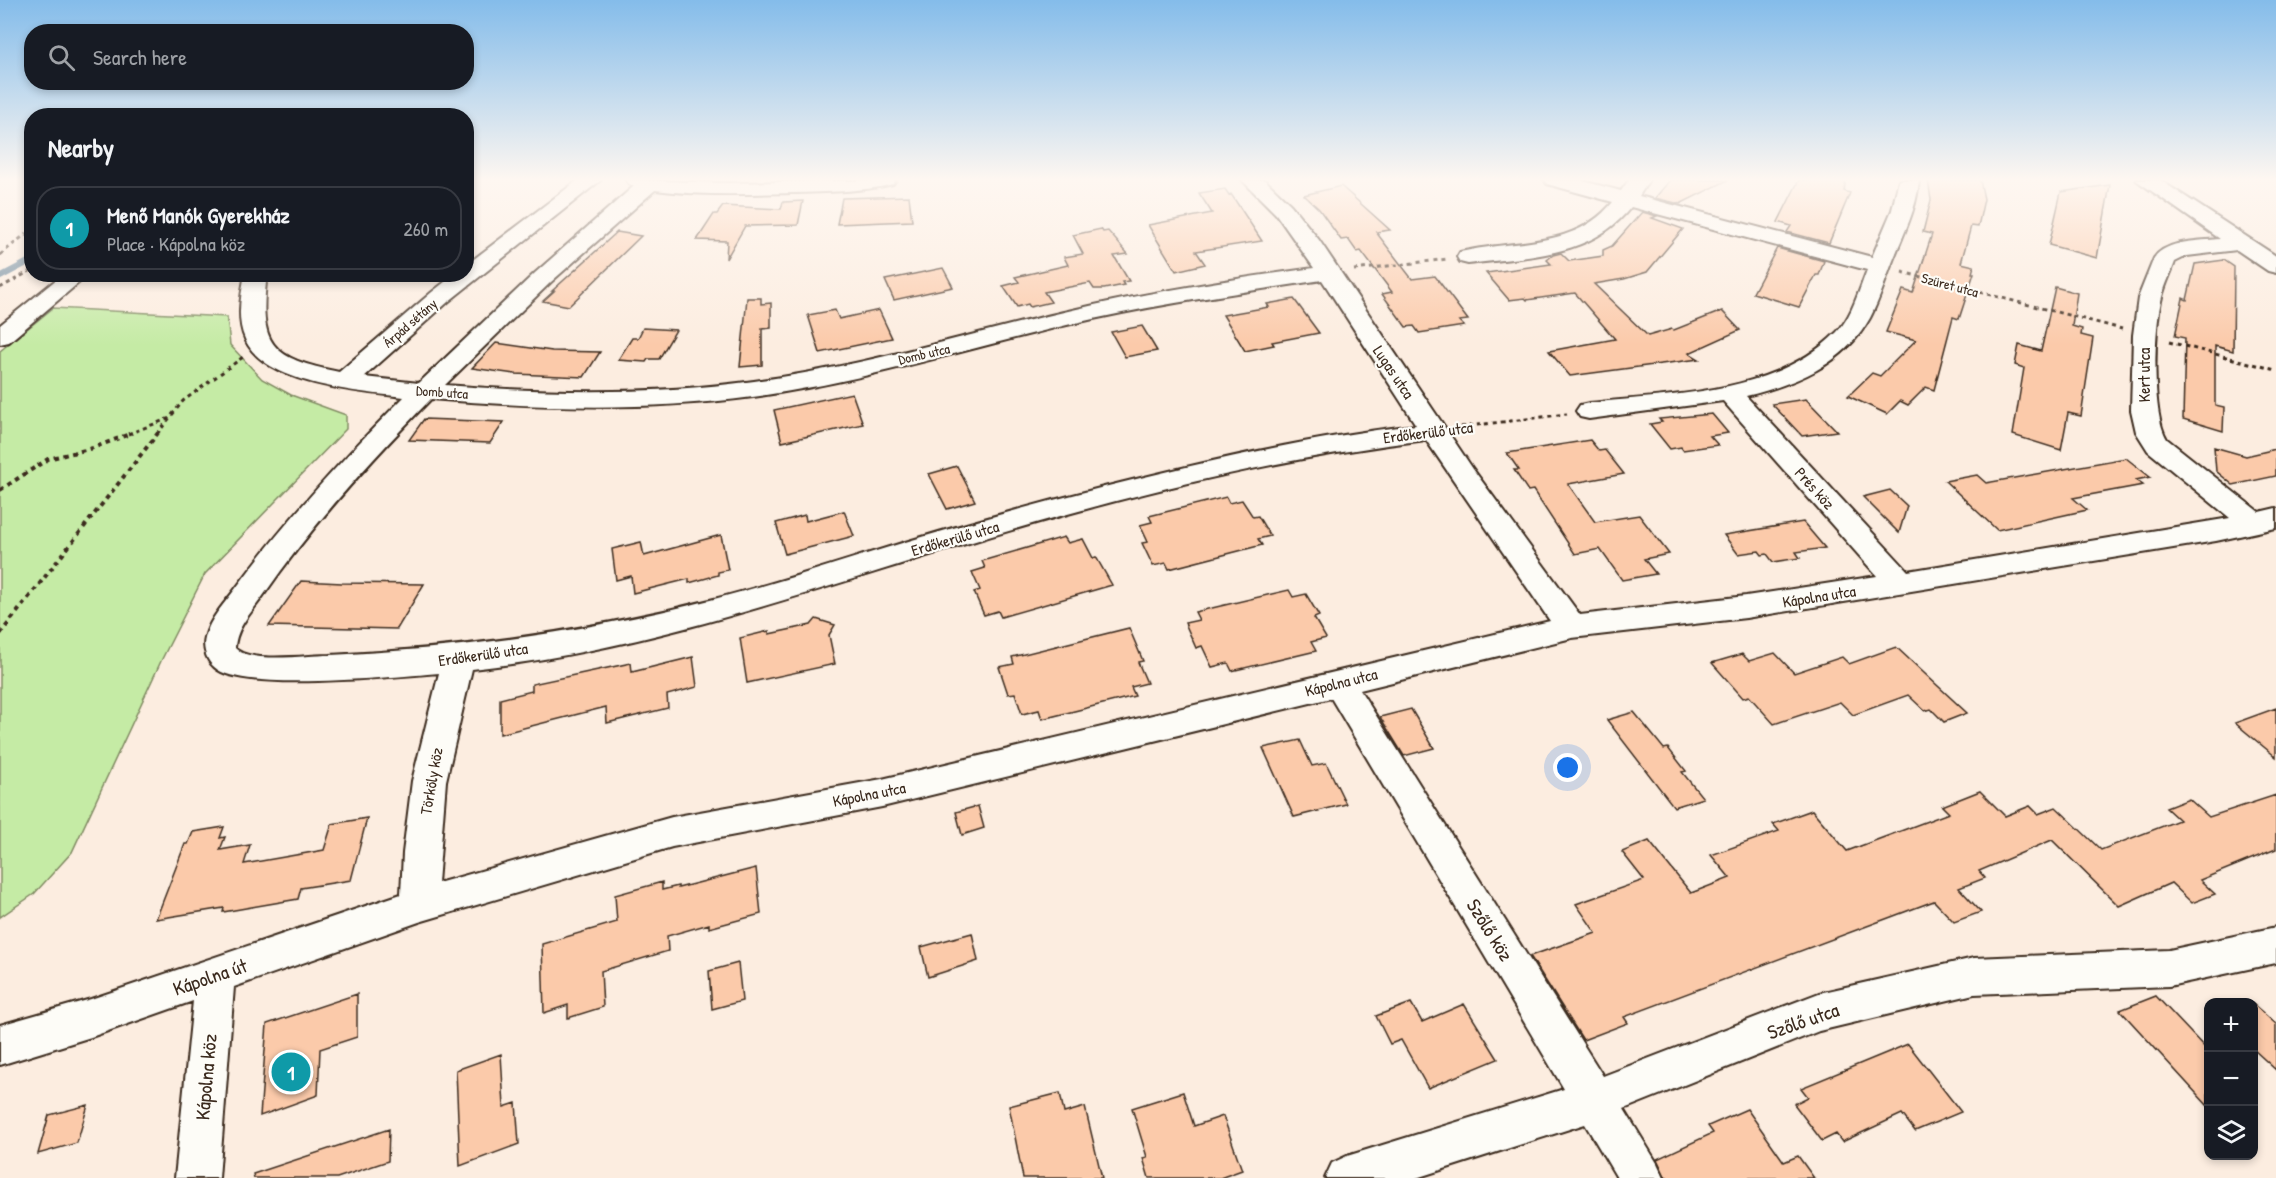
<!DOCTYPE html>
<html lang="en">
<head>
<meta charset="utf-8">
<style>
	body { margin:0; font-family:"Patrick Hand",sans-serif; background:#242831; color:#f1f3f6 }
	.controls { position:absolute; right:18px; bottom:18px; display:grid; overflow:hidden; border-radius:12px; box-shadow:0 3px 9px #0003 }
	.controls button { width:54px; height:54px; display:grid; place-items:center; padding:0; border:0; border-bottom:2px solid #363941; background:#171b24; color:#f1f3f6; font:30px sans-serif }
	.you { position:absolute; left:1568px; top:768px; width:21px; height:21px; margin:-15px; border:4px solid #fff; border-radius:50%; background:#1a73e8; box-shadow:0 0 0 9px #1a73e833 }
	.badge { display:grid; place-items:center; width:39px; height:39px; border-radius:50%; background:#1f6fb2; color:#fff; font-size:20px; font-weight:700 }
	.pin { position:absolute; translate:-50% -50%; border:3px solid #fff; box-shadow:0 2px 6px #0006 }
	.list { margin:0; padding:0; list-style:none }
	h2 { display:flex; justify-content:space-between; align-items:center; height:78px; margin:0; padding:0 24px; font-size:26px }
	h2 small { font-size:20px; font-weight:400; color:#9ea1a6 }
	.list li { display:grid; grid-template-columns:39px 1fr auto; gap:18px; align-items:center; box-sizing:border-box; height:84px; margin:0 12px 12px; padding:0 12px; border:2px solid #363941; border-radius:24px }
	.list b { display:block; font-size:22px; white-space:nowrap }
	.list p { margin:0; font-size:20px; white-space:nowrap; color:#9ea1a6 }
	.list em { font-size:20px; font-style:normal; color:#9ea1a6 }
	.icon { flex:none; width:33px; height:33px; fill:none; stroke:currentColor; stroke-width:2; stroke-linecap:round; stroke-linejoin:round }
	.map { position:relative; flex:none; width:2276px; height:1178px; overflow:hidden }
	.search { position:absolute; background:#171b24; box-shadow:0 3px 9px #0003; left:24px; top:24px; width:450px; height:66px; display:flex; align-items:center; gap:15px; box-sizing:border-box; padding:0 21px; border-radius:24px; color:#9ea1a6; font-size:22px }
	.panel { position:absolute; background:#171b24; box-shadow:0 3px 9px #0003; left:24px; top:108px; width:450px; height:174px; border-radius:24px }
	.map>svg:first-child { display:block }
	.green { fill:#c5eba5; stroke:#808a62; stroke-width:1.5 }
	.lines { fill:none; stroke-linecap:round; stroke-linejoin:round }
	.stream { stroke:#6d889b; stroke-width:6 }
	.building { fill:#fbcaaa; stroke:#3b2a1e; stroke-width:1.5 }
	.street-casing { stroke:#3b2a1e; stroke-width:4 }
	.path-far1 { stroke:#3b2a1e; stroke-width:3; stroke-dasharray:4 4; stroke-linecap:butt }
	.path { stroke:#3b2a1e; stroke-width:4; stroke-dasharray:4.5 4.5; stroke-linecap:butt }
	.street { fill:#fdfcf7; fill-rule:evenodd }
	.labels { text-anchor:middle; stroke-width:4.5; stroke-linejoin:round; paint-order:stroke }
	.far-street-label { font-size:14px; fill:#3b2a1e; stroke:#fdfcf7 }
	.street-label { font-size:16px; fill:#3b2a1e; stroke:#fdfcf7 }
	.near-street-label { font-size:20px; fill:#3b2a1e; stroke:#fdfcf7 }
</style>
</head>
<body>
<div class="map">
<svg width="2276" height="1178" viewBox="0 0 2276 1178">
	<rect width="100%" height="100%" fill="#fcede0"/>
	<filter id="ink" filterUnits="userSpaceOnUse"><feTurbulence type="fractalNoise" baseFrequency=".0167" numOctaves="2"/><feDisplacementMap in="SourceGraphic" scale="12" xChannelSelector="R" yChannelSelector="G"/><feConvolveMatrix kernelMatrix="1 2 1 2 8 2 1 2 1" color-interpolation-filters="sRGB"/></filter>
	<g filter="url(#ink)">
		<path class="green" d="M53,308L227,317L230,345L262,379L291,395L346,415V429L205,574L162,659L72,852L34,894L0,917V351Z"/>
		<g class="lines">
			<path class="stream" d="M0,277L32,260"/>
		</g>
		<path class="building" d="M1670,180H1728L1680,204L1655,198Z
			M1799,180H1846L1844,191L1850,193L1829,243L1787,232L1791,226L1778,222Z
			M1928,180H1980L1984,199L1978,227L1971,226L1961,263L1974,266L1972,273H1974L1959,319L1953,317L1934,390L1926,387L1908,405L1900,401L1887,414L1848,396L1872,373L1880,376L1916,340L1886,332L1903,290L1913,293L1932,234L1923,232L1931,200Z
			M2110,185L2097,258L2049,245L2061,192Z
			M1341,186L1390,230L1376,232L1412,279L1435,276L1468,320L1459,321L1464,326L1419,333L1414,326L1406,327L1382,294L1392,292L1361,251L1357,252L1348,239L1341,240L1319,209L1304,195Z
			M1225,189L1229,195L1231,194L1262,241L1196,251L1205,264L1176,271L1148,225L1212,213L1199,193Z
			M909,196L912,221L837,224L842,198Z
			M803,201L798,225L745,226L726,259L727,241L697,240L714,214H717L723,206L781,209L783,202Z
			M1642,212L1657,216L1652,218L1683,229L1647,272L1624,279L1594,284L1648,336L1672,329L1674,330L1722,311L1740,330L1689,353L1699,359L1570,376L1549,351L1615,339L1575,293L1527,300L1525,298L1509,300L1486,273L1551,264L1547,260L1553,255L1561,253L1569,261L1603,256V250L1612,246Z
			M1101,229L1103,232L1108,231L1128,254L1114,256L1129,281L1122,282L1124,285L1104,289H1094L1090,283L1044,292L1051,302L1030,307L1028,304L1017,307L1003,286L1019,282L1015,277L1068,265L1064,257L1083,254L1073,235Z
			M617,232L641,236L569,306L543,301L554,291H552Z
			M1777,248L1824,261L1819,275H1816L1799,307L1753,293Z
			M2224,260L2234,267L2233,351L2215,346V405L2224,407L2223,431L2183,419L2185,338L2175,336L2183,298L2187,300L2195,264Z
			M943,268L953,287L894,300L885,280Z
			M2055,287L2077,293L2072,326L2082,329L2081,335L2093,338L2081,416L2068,413L2061,450L2013,435L2024,368L2015,365L2019,345L2041,351Z
			M747,298H761V304L771,303V328L762,329V365L740,367Z
			M1294,299L1319,333L1272,342L1274,345L1245,351L1223,315L1269,307L1267,304Z
			M835,310L839,319L879,310L892,338L820,353L808,315Z
			M1142,326L1157,351L1125,357L1111,332Z
			M643,328L676,330L659,359H648L646,362L618,360L632,338H638Z
			M496,343L552,351L600,352L584,377L515,374L472,368Z
			M852,393L863,424L782,442L774,410Z
			M1806,399L1837,431L1802,436L1772,404Z
			M1712,414L1728,433L1710,436L1718,445L1683,450L1681,447L1670,449L1650,424L1662,422L1659,419Z
			M424,419L504,422L490,443L409,440Z
			M1590,440L1599,451L1605,450L1624,474L1568,484L1595,522L1639,515L1669,554L1644,559L1656,574L1622,580L1600,549L1575,554L1533,490L1528,491L1514,470H1519L1507,453Z
			M2214,447L2246,456L2276,449V476L2233,485L2216,471Z
			M2126,458L2150,477L2136,480L2143,485L2073,498L2087,510L1997,530L1945,481L1977,475L1986,483Z
			M957,466L975,501L947,509L929,474Z
			M1890,490L1907,506L1899,533L1863,497Z
			M1226,497L1229,503L1242,500L1253,517L1258,516L1270,536L1258,539L1262,545L1169,569L1166,563L1153,566L1142,543L1148,542L1140,525L1152,522L1149,516Z
			M844,511L854,536L785,554L776,523L805,515L806,521Z
			M1803,522L1825,548L1796,552L1800,558L1773,562L1767,554L1762,555L1759,551L1738,554L1724,535Z
			M721,535L728,570L718,572V575L689,583V579L633,593L631,576L616,580L612,549L641,542L644,556Z
			M1064,537L1068,543L1083,539L1093,558L1096,557L1112,585L1001,617L998,611L984,615L974,592L980,590L972,572L985,568L982,561Z
			M301,581L342,583L424,584L397,629L269,626Z
			M1289,590L1293,597L1306,594L1319,616L1314,618L1326,638L1311,642L1316,651L1232,671L1228,663L1212,667L1202,646L1196,648L1185,623L1199,620L1195,612Z
			M816,619L835,625L829,635L835,664L747,683L740,638L769,631V634L811,625Z
			M1129,628L1143,661L1138,662L1147,683L1131,687L1135,696L1042,719L1039,710L1022,714L1015,693L1008,694L999,667L1014,664L1012,657Z
			M1896,647L1967,713L1944,722L1931,709L1925,711L1908,695L1853,715L1840,702L1774,724L1749,696L1743,698L1712,663L1742,654L1749,661L1775,653L1794,673L1842,657L1849,664Z
			M693,657L697,687L667,695L668,708L607,723L606,707L500,734V699L532,691V684L631,663L632,672Z
			M2276,708V757L2235,723Z
			M1411,709L1434,748L1404,756L1380,717Z
			M1634,712L1664,749L1668,748L1686,771L1682,772L1703,798L1674,807L1607,720Z
			M1300,740L1312,766L1326,763L1346,804L1294,817L1263,748Z
			M1980,791L2005,816L2030,806L2038,814L2056,807L2101,850L2179,820L2166,808L2189,799L2209,817L2276,795V849L2200,880L2215,894L2192,903L2171,883L2119,906L2052,840L1979,871L1985,878L1959,888L1981,912L1954,922L1934,901L1624,1017L1628,1023L1583,1040L1530,956L1596,933L1576,904L1644,880L1622,852L1649,841L1691,893L1730,878L1711,855L1779,831L1773,824L1812,810L1847,851L1949,813L1942,806Z
			M978,806L984,828L962,835L956,812Z
			M367,818L351,880L301,888L298,899L223,912L224,908L156,919L185,844H188L193,832L224,827L220,838L225,837L220,850L250,845L244,864L324,850L332,824Z
			M756,868L761,914L709,928V924L667,936L668,951L601,971L603,1007L568,1018V1005L544,1013L542,944L617,922L615,895L662,882V890L678,886V888Z
			M972,933L978,961L928,977L921,947Z
			M738,963L742,1001L712,1009L709,971Z
			M357,994V1037L320,1049L318,1095L260,1116L267,1024Z
			M2156,996L2208,1051V1106L2120,1010Z
			M1411,1003L1422,1022L1464,1004L1498,1059L1428,1088L1401,1040L1390,1044L1376,1016Z
			M2253,1004L2276,1024V1070L2253,1049Z
			M1908,1044L1961,1112L1915,1131L1902,1114L1842,1142L1836,1134L1822,1141L1794,1104L1808,1097L1801,1088Z
			M501,1054L504,1107L516,1103L519,1144L460,1166L456,1070Z
			M1183,1092L1194,1126L1223,1116L1242,1170L1220,1178H1149L1143,1158L1147,1157L1132,1108Z
			M1060,1093L1064,1113L1085,1107L1102,1178H1023L1009,1106Z
			M88,1105L77,1143L38,1154L49,1115Z
			M1747,1109L1784,1162L1798,1156L1814,1178H1666L1657,1159L1713,1133L1708,1126Z
			M389,1129L388,1161L337,1178H254L253,1174Z"/>
		<g class="lines">
			<g class="street-casing">
				<path id="street" d="M578,180H601L448,302L364,377L419,383L535,273L634,186L629,184L626,180L728,183L896,180L893,184C861,192 826,192 792,193C746,194 701,196 655,190L551,282L445,385C546,393 653,395 754,381C860,367 964,335 1068,311C1149,292 1232,279 1314,268L1276,214L1242,180H1265L1291,205L1319,240L1473,469L1580,615L1746,596L1877,576L1723,401L1589,419L1580,417L1576,411L1580,405L1589,403C1671,394 1775,395 1837,332C1852,316 1859,290 1867,270L1631,207C1591,258 1527,256 1468,264L1460,262L1457,257L1460,252C1514,239 1574,250 1613,202L1547,184L1544,180H1579L1621,191L1629,180H1649L1639,196L1872,257L1892,210L1899,180H1919C1917,208 1904,233 1894,258C1886,278 1880,299 1870,318C1844,365 1795,384 1746,396L1908,571L2230,518L2148,451L2136,432L2131,410L2133,335L2138,298L2154,258C2166,240 2200,241 2220,239L2136,180H2160L2276,256V273L2268,271L2237,250L2187,256L2175,262C2171,273 2165,285 2162,297C2154,326 2151,414 2167,439L2259,512L2276,508V528L2216,541L1746,618L1572,638L1360,690L1603,1076L1819,993L1974,958L2169,950L2276,927V963L2169,986L1974,994L1819,1031L1624,1109L1657,1163L1664,1178H1617L1585,1124L1416,1178H1325L1332,1163L1347,1156L1564,1089L1331,698L882,807L672,847L419,922L234,987L219,1178H175L193,1001L91,1037L0,1065V1025L91,999L401,894L403,853L412,781L439,673C394,677 251,691 218,670C207,663 202,649 205,638C209,619 225,603 236,588C287,519 344,457 404,397C361,392 264,385 245,339C236,319 241,295 245,274H267C258,345 270,358 339,372L432,292L455,274H466V265ZM1322,280L1416,425C1309,437 1204,462 1100,488C1037,504 975,521 912,540C846,560 781,582 714,599C586,632 461,649 330,655C307,655 250,664 235,648C236,627 252,612 263,596C312,525 370,461 431,399C537,408 647,411 753,397C859,382 963,350 1067,325C1151,305 1237,293 1322,280ZM1426,440L1550,621L882,779L672,817L438,883L446,781L472,669C640,651 799,595 959,546C1111,499 1268,459 1426,440Z
					M63,274H89L9,342L0,344V325Z"/>
			</g>
			<path class="path-far1" d="M25,235L32,237
				M0,255L32,229
				M1354,270L1448,259
				M1902,272L2122,329
				M0,288L32,270
				M2169,342L2276,370
				M1461,427L1567,414
				M128,434L170,418
				M157,434L183,401L243,357"/>
			<path class="path" d="M0,490L48,459L93,448L132,433
				M0,634L158,433"/>
			<use href="#street" class="street"/>
		</g>
	</g>
	<linearGradient id="sky" x2="0" y2="1"><stop stop-color="#84bcea"/><stop offset="0.52" stop-color="#fef7f1"/><stop offset="1" stop-color="#fef7f1" stop-opacity="0"/></linearGradient>
	<rect width="2276" height="345" fill="url(#sky)"/>
	<g class="labels">
		<g class="far-street-label">
			<text transform="translate(1950 285) rotate(15)" y="5">Szüret utca</text>
			<text transform="translate(410 323) rotate(-41)" y="5">Árpád sétány</text>
			<text transform="translate(924 354) rotate(-13)" y="5">Domb utca</text>
			<text transform="translate(442 392) rotate(4)" y="5">Domb utca</text>
		</g>
		<g class="street-label">
			<text transform="translate(1394 372) rotate(56)" y="6">Lugas utca</text>
			<text transform="translate(2144 375) rotate(-90)" y="6">Kert utca</text>
			<text transform="translate(1428 432) rotate(-7)" y="6">Erdőkerülő utca</text>
			<text transform="translate(1815 488) rotate(48)" y="6">Prés köz</text>
			<text transform="translate(955 538) rotate(-16)" y="6">Erdőkerülő utca</text>
			<text transform="translate(1819 596) rotate(-9)" y="6">Kápolna utca</text>
			<text transform="translate(483 654) rotate(-8)" y="6">Erdőkerülő utca</text>
			<text transform="translate(1341 682) rotate(-14)" y="6">Kápolna utca</text>
			<text transform="translate(431 781) rotate(-80)" y="6">Törköly köz</text>
			<text transform="translate(869 794) rotate(-11)" y="6">Kápolna utca</text>
		</g>
		<g class="near-street-label">
			<text transform="translate(1490 930) rotate(58)" y="7">Szőlő köz</text>
			<text transform="translate(210 977) rotate(-19)" y="7">Kápolna út</text>
			<text transform="translate(1803 1021) rotate(-19)" y="7">Szőlő utca</text>
			<text transform="translate(206 1077) rotate(-85)" y="7">Kápolna köz</text>
		</g>
	</g>
</svg>
<div class="controls">
<button>+</button>
<button>−</button>
<button><svg class="icon" aria-label="layers" viewBox="0 0 24 24"><path d="M12 4l9 5-9 5-9-5zM3 14l9 5 9-5"/></svg></button>
</div>
<div class="you"></div>
<div class="pin badge" style="left:291px;top:1072px;background:#0f9aa8">1</div>
<div class="search"><svg class="icon" aria-label="search" viewBox="0 0 24 24"><circle cx="10" cy="10" r="6"/><path d="M15 15l6 6"/></svg>Search here</div>
<section class="panel">
<h2>Nearby<small></small></h2>
<ul class="list">
<li><span class="badge" style="background:#0f9aa8">1</span><div><b>Menő Manók Gyerekház</b><p>Place · Kápolna köz</p></div><em>260 m</em></li>
</ul>
</section>
</div>
</body>
</html>
